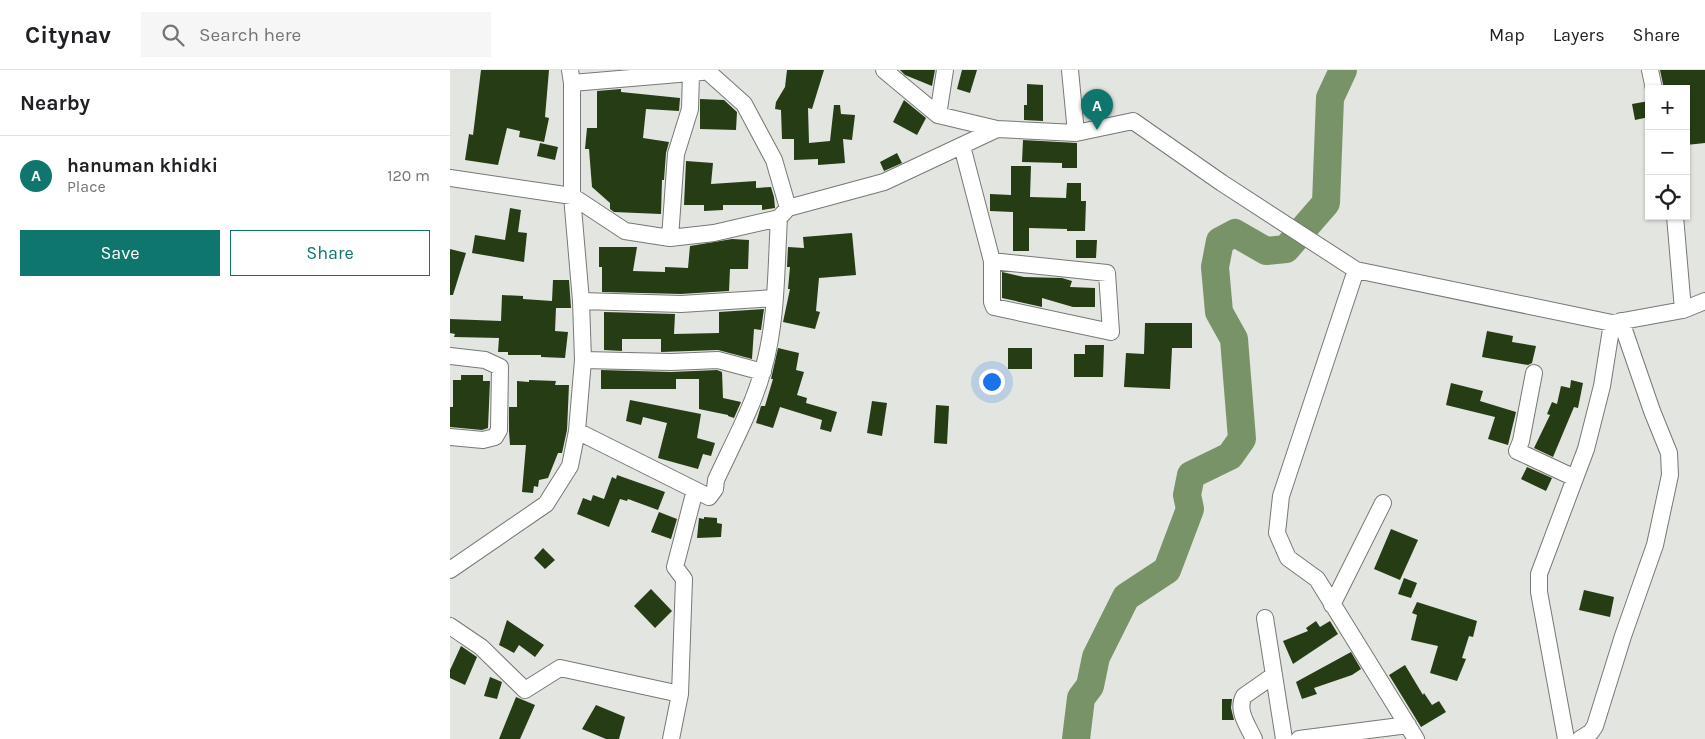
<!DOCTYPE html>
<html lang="en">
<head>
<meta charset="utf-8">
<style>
	body { margin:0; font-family:Karla,sans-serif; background:#f6f6f6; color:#202124 }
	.controls { position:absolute; right:15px; top:15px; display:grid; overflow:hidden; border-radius:0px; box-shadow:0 1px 4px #0004 }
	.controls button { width:45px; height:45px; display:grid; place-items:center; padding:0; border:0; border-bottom:1px solid #e0e0e0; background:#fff; color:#202124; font:25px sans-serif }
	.you { position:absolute; left:541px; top:311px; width:18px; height:18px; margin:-12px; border:4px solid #fff; border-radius:50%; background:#1a73e8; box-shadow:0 0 0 8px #1a73e833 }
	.badge { display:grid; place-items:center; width:32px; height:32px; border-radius:50%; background:#0f766e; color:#fff; font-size:16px; font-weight:700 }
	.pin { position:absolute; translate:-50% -41px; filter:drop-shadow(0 1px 2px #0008) }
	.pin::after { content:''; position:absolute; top:26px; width:18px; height:15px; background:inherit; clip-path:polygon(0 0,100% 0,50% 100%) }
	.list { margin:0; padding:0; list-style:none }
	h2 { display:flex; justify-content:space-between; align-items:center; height:65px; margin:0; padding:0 20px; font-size:21px }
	h2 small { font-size:16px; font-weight:400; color:#757577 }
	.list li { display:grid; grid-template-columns:32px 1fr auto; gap:15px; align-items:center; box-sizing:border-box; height:80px; padding:0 20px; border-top:1px solid #e0e0e0 }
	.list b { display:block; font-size:19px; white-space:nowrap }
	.list p { margin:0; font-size:16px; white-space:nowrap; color:#757577 }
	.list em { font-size:16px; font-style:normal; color:#757577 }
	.actions { display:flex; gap:10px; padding:15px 20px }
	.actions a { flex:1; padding:11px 0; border:1px solid #0f766e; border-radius:0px; text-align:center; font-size:18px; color:#0f766e }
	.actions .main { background:#0f766e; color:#fff }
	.icon { flex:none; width:28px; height:28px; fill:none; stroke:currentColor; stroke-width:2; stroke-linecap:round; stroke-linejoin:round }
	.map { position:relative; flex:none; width:1255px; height:669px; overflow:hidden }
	header { display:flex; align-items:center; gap:30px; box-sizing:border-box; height:70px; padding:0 25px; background:#fff; border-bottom:1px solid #e0e0e0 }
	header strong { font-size:24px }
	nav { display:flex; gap:28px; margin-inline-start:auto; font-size:18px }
	.search { width:350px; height:45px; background:#f6f6f6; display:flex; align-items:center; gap:12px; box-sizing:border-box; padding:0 18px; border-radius:0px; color:#757577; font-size:19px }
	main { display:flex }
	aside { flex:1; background:#fff }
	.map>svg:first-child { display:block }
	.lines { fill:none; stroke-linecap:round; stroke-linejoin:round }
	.river { stroke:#799368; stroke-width:28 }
	.building { fill:#263c15 }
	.minor-casing { stroke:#767975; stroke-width:18 }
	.minor { stroke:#fff; stroke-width:16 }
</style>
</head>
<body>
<header>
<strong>Citynav</strong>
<div class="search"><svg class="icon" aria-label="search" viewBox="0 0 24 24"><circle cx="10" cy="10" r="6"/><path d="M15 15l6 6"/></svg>Search here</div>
<nav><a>Map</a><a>Layers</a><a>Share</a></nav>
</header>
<main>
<aside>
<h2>Nearby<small></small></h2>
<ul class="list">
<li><span class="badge">A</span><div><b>hanuman khidki</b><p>Place</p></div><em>120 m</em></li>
</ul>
<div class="actions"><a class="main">Save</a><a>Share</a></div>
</aside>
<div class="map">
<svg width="1255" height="669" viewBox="0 0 1255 669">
	<rect width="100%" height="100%" fill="#e2e5e0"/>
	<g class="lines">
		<path class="river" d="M626,669L631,628L640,616L646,587L676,527L717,500L740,439L737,425L741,405L780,386L792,369L784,269L769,242L765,197L770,171L785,163L816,181L836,179L876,133L880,28L893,0"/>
	</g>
	<path class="building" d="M31,0H99L95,47L99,48L94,72L69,67L70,61L57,58L48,95L15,90L19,64L23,65Z
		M337,0H374L362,39L358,38L359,73L380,71L384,35H390L391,44L405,45L402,70L393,69L395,93L368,95V89L344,90V69H332L331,40L325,39L326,32L335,17Z
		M450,0H485L482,16L455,5Z
		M512,0H527L520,23L507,19Z
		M1210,0H1255V73L1236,75V19H1214Z
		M577,14L593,15V51L574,50V35H577Z
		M171,19V22L230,28L229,41L196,39L193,68L219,72L216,83L214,110H212L211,144L164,142L160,139V133L142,117L139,79H135L137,58H147V21Z
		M250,29L274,30L287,42L286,60L250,59Z
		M454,30L476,48L467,65L443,52Z
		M1199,31V47L1185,50L1182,34Z
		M573,70L627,73V98H612V93L572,92Z
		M90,73L108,77L105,90L87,86Z
		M447,83L452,93L434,101L430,92Z
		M236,91L263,93L261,114L306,111V118L321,117L324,127L325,138L312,140V135H273V140L254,141V135H234Z
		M561,96H581L580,127L616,128L617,113H631V131H636L635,161H617V159L579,158V181H563V142L540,141V124L561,125Z
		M60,138L71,140L68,162L77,163L74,192L22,183L25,165L55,170Z
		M402,163L406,205L369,208L366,241L370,242L365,259L333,252L340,219H338L340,197H337L338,177L354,178L353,167Z
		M282,169L299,170L298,199H280L279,221L231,224L152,222V197H149V177H187L183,201L215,202V197L238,198L240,176Z
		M626,170H647L646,188H626Z
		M0,179L16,183L3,225H0Z
		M552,202L574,207L612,208L622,211L620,217L645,218V237H623L592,228V237L552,228Z
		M103,210H119L121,238H106L105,261L118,262L115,288L91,287V285H58V282H48L49,268L4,267L5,264L0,263V249L51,251L52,225L73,226V229L102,231Z
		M314,239L311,260L304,259L302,289L268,280L211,282V269H172V281L154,280V242L225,244L224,264L269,263V242Z
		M695,253H742V278H722L720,319L674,317L676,283L694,284Z
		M1037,261L1063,266L1062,272L1086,276L1082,293L1078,295L1032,287Z
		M635,275H654L653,307H624V284H635Z
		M328,278L349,283L346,300L354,302L347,325L357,328L356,333L387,342L381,362L370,359L372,350L330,337L323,358L306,353L311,336H315L323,309H321Z
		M558,278H582V299H558Z
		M151,300L221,302L267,300L272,302L273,328L291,332L284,348L278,346V345L249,339V309H226V319H151Z
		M11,305H33V311H40L38,358L32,360L0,357V337H3V310H11Z
		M79,310L106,311L105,315H119L117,360L112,383H108L98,408L89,410L88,417L84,416L83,423L72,422L76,375H60L59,361V337H67V311L79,312Z
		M1121,310L1133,313L1128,338L1124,337L1103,387L1084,378L1100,345L1097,344L1102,332L1107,334L1111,316L1120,318Z
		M1001,313L1033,321L1030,331L1066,342L1058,375L1038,369L1045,347L996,335Z
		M180,330L251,344L247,368L265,373L261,386L253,384L248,399L208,388L217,353L193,347L191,355L176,351Z
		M422,331L437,333L432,366L417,363Z
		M486,335L499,336L497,374L484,373Z
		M1077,397L1102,408L1096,421L1071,409Z
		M167,405L215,422L208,440L178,429L177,431L170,429L159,457L127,444L133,428L141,431L143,425L154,429L162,407L166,409Z
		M209,442L227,449L221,469L201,462Z
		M254,447L267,448V453L272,454L271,467L247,468L249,448L254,449Z
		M941,459L968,470L950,510L924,499Z
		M93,478L105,490L95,499L84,488Z
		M954,508L967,513L961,528L948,524Z
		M201,519L222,541L205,558L184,536Z
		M1134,520L1164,527L1160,547L1129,540Z
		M967,532L1027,551L1023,567L1019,566L1012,588L1016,589L1007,611L980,603L988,576L961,570L967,545L962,543Z
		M57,550L94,575L85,587L69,575L64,583L49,575Z
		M866,551L870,557L880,551L888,564L843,594L833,571L858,561L856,558Z
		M11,576L27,587L15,615L0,608V600Z
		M901,582L911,599L902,605L864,618L867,624L852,629L846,612Z
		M955,595L973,625L974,623L982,635L989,631L996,642L971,657L939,605Z
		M40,607L52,612L47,629L34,626Z
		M66,627L85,635L70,669H49Z
		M772,629H782L781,638L784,650H772Z
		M146,635L175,647L169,669H156L132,659Z"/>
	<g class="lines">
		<g class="minor-casing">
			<path id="minor" d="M434,0L488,45L547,59
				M620,0L626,63
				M1200,0L1204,19
				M122,13L252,2L256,0L294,34L324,90L338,138
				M488,45L495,0
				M512,76L542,191V232L544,237L661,262L657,203L542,191
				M0,108L122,126L175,161L220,168L264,163L329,148L338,138L434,112L547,59L626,63L683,51L772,113L906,200L1162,253L1233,240L1255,231
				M1225,146L1233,240
				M220,168L226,84L240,39L241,3
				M906,200L831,426L827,463L838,488L867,509L966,669
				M131,231L231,234L324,228
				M0,286L35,290L50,297L49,360L45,367L33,370L0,367
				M133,290L221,292L268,290L313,302
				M1084,303L1071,371L1067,381L1125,408
				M127,361L245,420
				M0,500L96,434L120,396L127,361L133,290L131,231L122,126V13L120,0
				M882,535L933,433
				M815,548L834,669
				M0,556L31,577L75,620L110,598L230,624
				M221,669L230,624L234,509L225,497L245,420L259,427L265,419L266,410C282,375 303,337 313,300C327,252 326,199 329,148
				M804,669C798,656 786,640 794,626L824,605
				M849,669L958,655
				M1116,669L1089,522V504L1136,379L1152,316L1162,253
				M1130,669L1141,662L1145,656L1173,566L1205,475L1220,405L1219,383L1202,341L1171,251"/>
		</g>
		<use href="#minor" class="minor"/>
	</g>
</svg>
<div class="controls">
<button>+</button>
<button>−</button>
<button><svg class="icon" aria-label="locate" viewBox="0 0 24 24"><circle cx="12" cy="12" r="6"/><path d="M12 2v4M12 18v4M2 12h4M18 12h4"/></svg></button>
</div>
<div class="you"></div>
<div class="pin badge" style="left:647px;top:60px">A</div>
</div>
</main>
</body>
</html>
